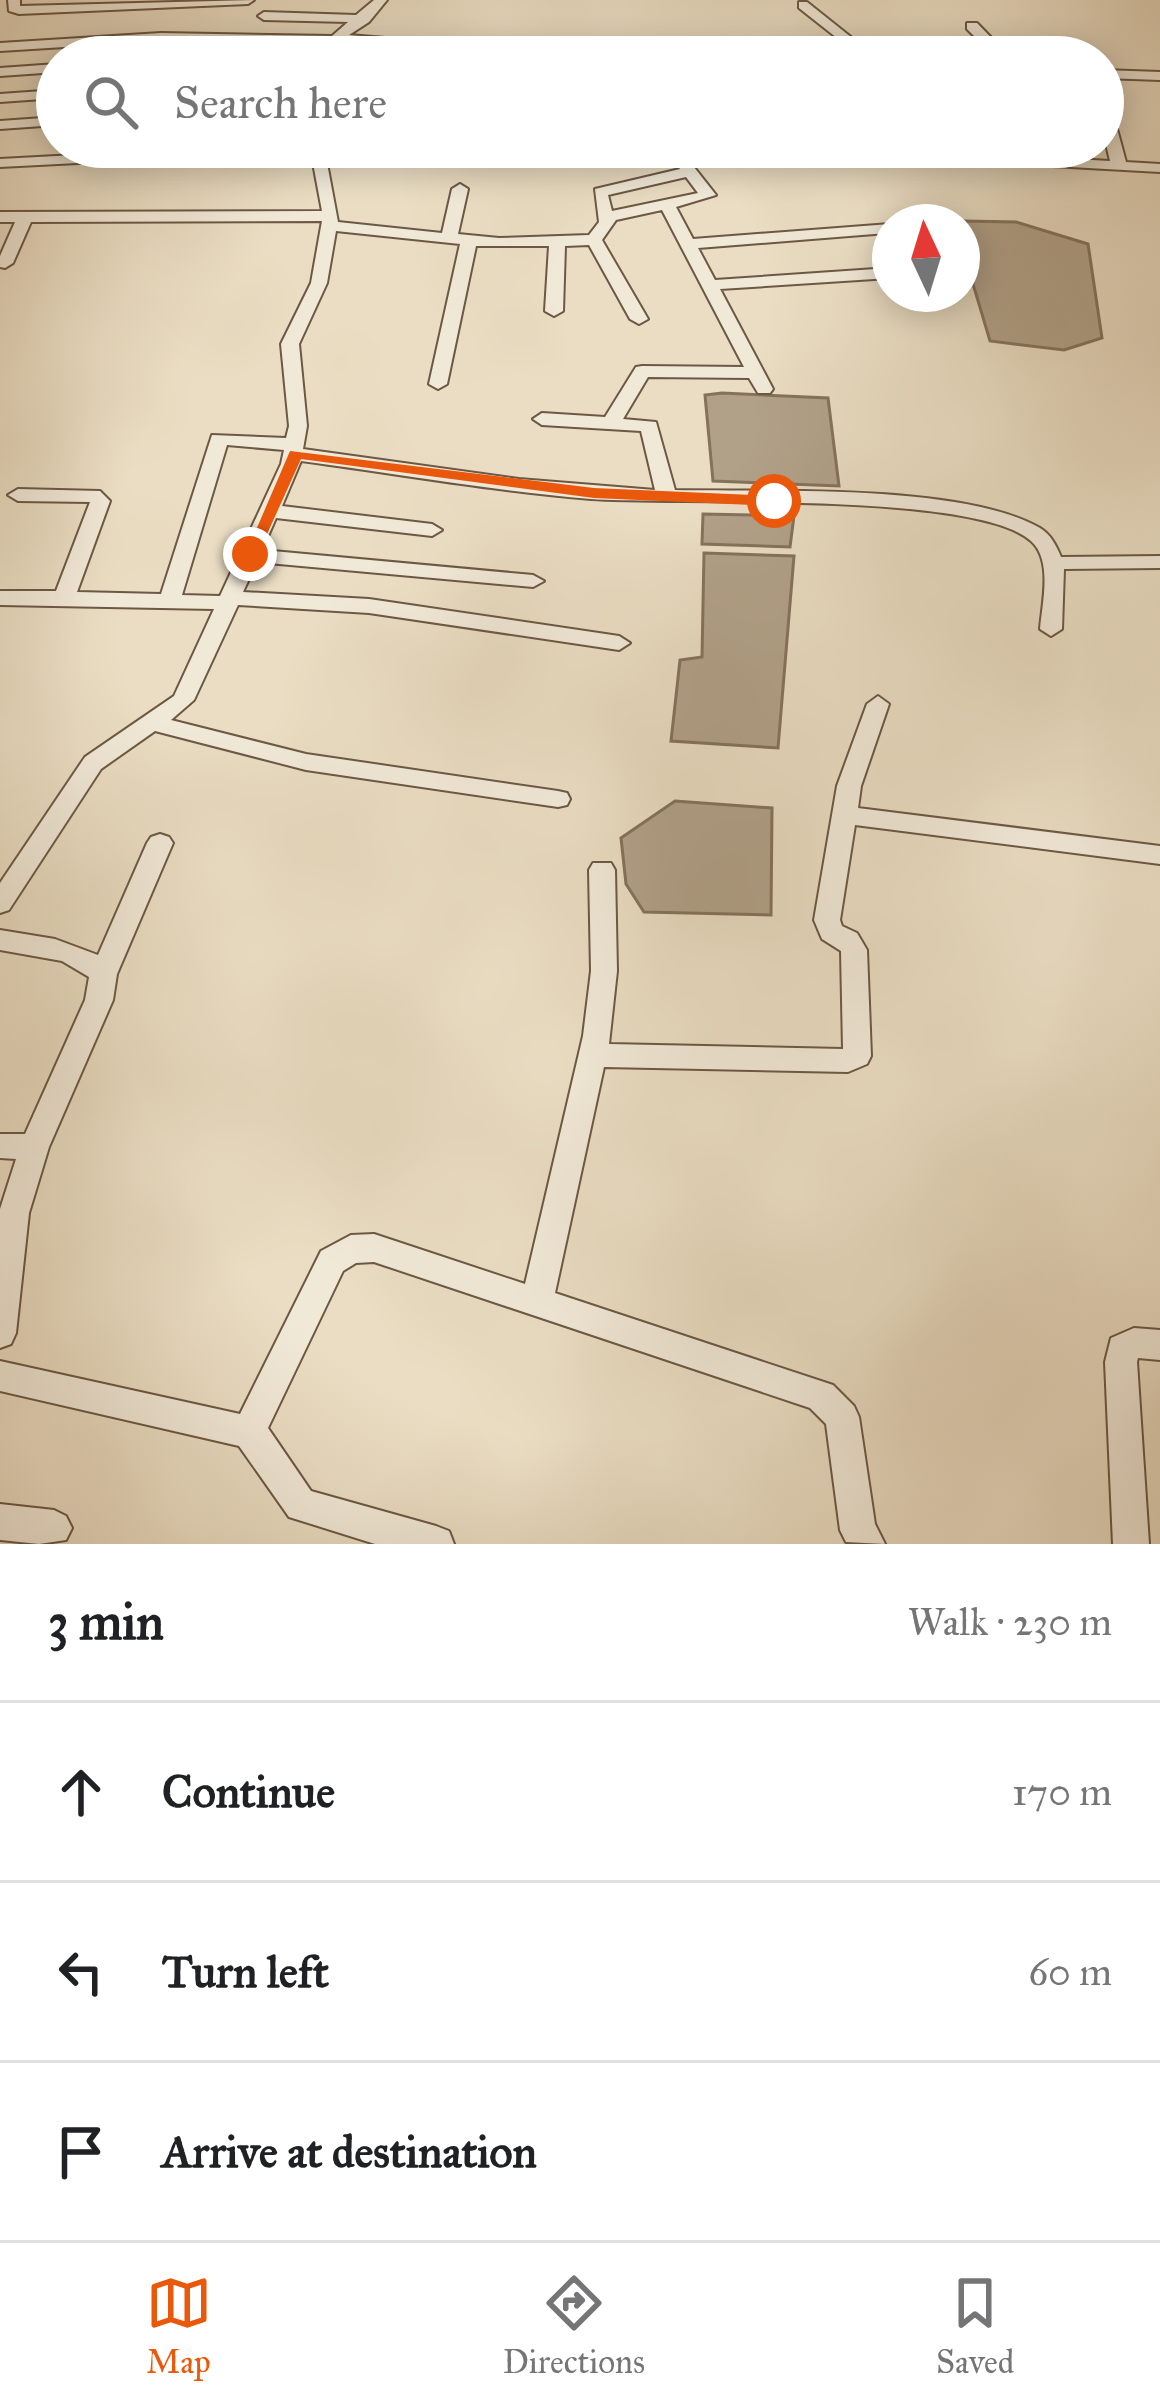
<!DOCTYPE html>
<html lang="en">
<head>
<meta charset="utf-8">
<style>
	body { margin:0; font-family:"IM FELL Great Primer",serif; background:#f2f2f2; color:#202124 }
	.compass { position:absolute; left:872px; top:204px; width:108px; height:108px; border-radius:50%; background:#fff; box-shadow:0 6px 30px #0003; rotate:356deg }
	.stop { position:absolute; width:36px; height:36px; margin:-27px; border:9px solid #ea580c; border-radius:50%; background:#fff }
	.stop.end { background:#ea580c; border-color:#fff; box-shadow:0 3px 12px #0008 }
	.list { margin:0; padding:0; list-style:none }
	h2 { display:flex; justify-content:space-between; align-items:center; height:156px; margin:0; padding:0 48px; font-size:51px }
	h2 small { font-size:39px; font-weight:400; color:#757577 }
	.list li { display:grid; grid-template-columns:78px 1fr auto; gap:36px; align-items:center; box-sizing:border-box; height:180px; padding:0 48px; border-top:3px solid #e0e0e0 }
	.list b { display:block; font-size:45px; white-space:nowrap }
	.list em { font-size:39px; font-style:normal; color:#757577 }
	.icon { flex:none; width:66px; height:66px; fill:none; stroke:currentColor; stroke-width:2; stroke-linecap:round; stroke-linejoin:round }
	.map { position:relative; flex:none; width:1160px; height:1544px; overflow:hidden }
	.search { position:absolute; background:#fff; box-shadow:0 6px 30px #0003; left:36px; right:36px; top:36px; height:132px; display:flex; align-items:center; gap:30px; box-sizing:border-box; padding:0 42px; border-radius:66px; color:#757577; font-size:45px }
	.sheet { height:696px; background:#fff }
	nav { display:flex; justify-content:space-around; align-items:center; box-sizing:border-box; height:168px; border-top:3px solid #e0e0e0; background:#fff; font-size:33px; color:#757577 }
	nav a { display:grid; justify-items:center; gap:6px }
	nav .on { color:#ea580c }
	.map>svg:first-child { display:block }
	.water { fill:#b1a189; stroke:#85725c; stroke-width:3 }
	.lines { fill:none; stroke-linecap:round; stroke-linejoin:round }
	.minor-casing { stroke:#6c5844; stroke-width:4 }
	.minor { fill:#f1e9d8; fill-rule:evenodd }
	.route { fill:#ea580c }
</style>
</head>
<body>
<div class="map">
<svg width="1160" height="1544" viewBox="0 0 1160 1544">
	<rect width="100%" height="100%" fill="#eaddc3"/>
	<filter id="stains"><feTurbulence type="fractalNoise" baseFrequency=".00167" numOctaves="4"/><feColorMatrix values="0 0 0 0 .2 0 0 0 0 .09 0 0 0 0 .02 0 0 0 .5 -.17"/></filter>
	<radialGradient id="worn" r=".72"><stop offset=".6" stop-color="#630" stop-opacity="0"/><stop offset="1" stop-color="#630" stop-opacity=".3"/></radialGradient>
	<path class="water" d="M964,221L1016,222L1088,244L1102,338L1064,350L990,341L962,247Z
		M722,393L828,398L839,486L713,481L705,395Z
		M703,514L794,516L790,547L702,544Z
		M704,553L794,556L778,748L671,741L680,660L702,657Z
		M675,801L772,808L771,915L644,912L626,884L621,838Z"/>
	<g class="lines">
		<g class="minor-casing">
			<path id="minor" d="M8,0H20V6L254,0L248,4L19,14L9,11Z
				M374,0H387L369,22L349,35L495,47L502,51L495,55L341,42L332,57H318L325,44L161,41L0,51V43L161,33L332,36L348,22L264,20L258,16L264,12L356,15Z
				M799,2H807L876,57H861L799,8Z
				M967,23H977L1010,57H995L967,29Z
				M57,64V72L0,76V68Z
				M1103,70L1160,72V80L1103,78Z
				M57,90V98L0,102V94Z
				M1103,99L1110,103L1126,162L1160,164V172L839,154L686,157L716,195L676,207L693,239L890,224L887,233L698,248L715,280L890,268V278L720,289L773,389L770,393H758L749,378L648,377L623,419L656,422L675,490C769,492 961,483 1040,528C1051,535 1056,545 1061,557L1160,556V568L1064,569L1062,629L1051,636L1040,629C1042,604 1053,560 1031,541C976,491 676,505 591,499C494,491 398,474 301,461L282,506L432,524L442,530L432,536L276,518L262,550L533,575L544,581L533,587L257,562L243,592L369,599L619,636L630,643L619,650L369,613L238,605L194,700L171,720L306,754L558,791L567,793L570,799L567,805L558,807L306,770L155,731L101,769L9,910L0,913V883L85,757L174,696L214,609L0,605V591H56L90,502L18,501L8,495L18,489L100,491L110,501L77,592L161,594L212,435L286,438L289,426L281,344L311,283L322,221L31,222L13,263L5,268L0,267V256L15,222H0V212L322,211L310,147H324L338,222L442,233L452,189L460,184L468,189L458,234L499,238L589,235L599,222L595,189L680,169L669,155L691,147H864L1110,161L1103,131ZM686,177L698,193L612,211L608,195ZM662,210L744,367L642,366L636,367L605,417L542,413L533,419L542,425L641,431L655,490L519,479L303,449L307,426L299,344L327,283L336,231L460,244L429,384L438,389L447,384L476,246H549L545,311L554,316L563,311L565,246L589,245L630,319L639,324L648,319L602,240L616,220ZM227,445L284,450L281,464L220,596L182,595Z
				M57,117V125L0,129V121Z
				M96,147H110L113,153L97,162L0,167V159L94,154L98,151Z
				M878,696L889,704L861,786L858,808L1160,846V864L855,825L840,920L842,926L857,933L867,950L871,1056L867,1064L848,1072L604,1067L555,1293L833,1385L854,1406L859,1417L875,1524L885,1544L846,1542L840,1530L826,1424L810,1408L374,1262L356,1263L343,1271L268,1428L311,1491L436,1526L449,1531L454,1544H375L289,1517L239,1446L0,1391V1361L240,1414L321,1251L351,1235L374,1234L525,1284L583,1036L591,971L589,870L593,863H611L615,870L617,971L609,1044L843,1049L841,951L822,939L814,920L837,786L867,704Z
				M160,834L169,837L173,843L117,974L113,1000L49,1147L29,1213L16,1333L11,1344L0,1348V1209L16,1159L0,1158V1134H25L85,1000L89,977L62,961L0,950V930L55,939L98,955L147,843L151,837Z
				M1134,1328L1160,1330V1360L1138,1358L1137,1362L1149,1544H1113L1105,1362L1111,1338Z
				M0,1504L54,1510L66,1516L72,1528L66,1540L39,1544L0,1540Z"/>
		</g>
		<use href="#minor" class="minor"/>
	</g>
	<path class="route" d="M290,451L594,488L774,496L782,501L774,506L594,498L301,459L258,554L244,558Z"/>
	<rect width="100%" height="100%" filter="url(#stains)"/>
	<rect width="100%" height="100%" fill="url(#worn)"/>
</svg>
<svg class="compass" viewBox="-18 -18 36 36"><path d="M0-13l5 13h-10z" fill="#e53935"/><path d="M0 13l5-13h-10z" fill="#757577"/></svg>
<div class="stop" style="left:774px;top:501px"></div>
<div class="stop end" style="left:250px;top:554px"></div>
<div class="search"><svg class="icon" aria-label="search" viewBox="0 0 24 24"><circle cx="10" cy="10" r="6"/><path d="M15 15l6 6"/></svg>Search here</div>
</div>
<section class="sheet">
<h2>3 min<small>Walk · 230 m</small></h2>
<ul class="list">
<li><svg class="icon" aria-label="ahead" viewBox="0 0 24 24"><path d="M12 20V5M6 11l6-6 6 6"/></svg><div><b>Continue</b></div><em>170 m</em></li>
<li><svg class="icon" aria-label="left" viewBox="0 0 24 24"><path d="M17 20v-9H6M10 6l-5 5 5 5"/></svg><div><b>Turn left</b></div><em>60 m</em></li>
<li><svg class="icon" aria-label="arrive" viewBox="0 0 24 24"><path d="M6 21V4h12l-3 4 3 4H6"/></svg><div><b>Arrive at destination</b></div></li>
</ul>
</section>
<nav>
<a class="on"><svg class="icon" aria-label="map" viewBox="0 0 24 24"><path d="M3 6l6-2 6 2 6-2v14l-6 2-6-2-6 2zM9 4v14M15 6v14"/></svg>Map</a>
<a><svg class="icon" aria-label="directions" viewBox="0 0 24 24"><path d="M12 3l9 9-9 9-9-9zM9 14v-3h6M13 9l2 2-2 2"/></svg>Directions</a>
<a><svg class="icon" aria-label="saved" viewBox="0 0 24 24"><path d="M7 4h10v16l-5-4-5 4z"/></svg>Saved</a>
</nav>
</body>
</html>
